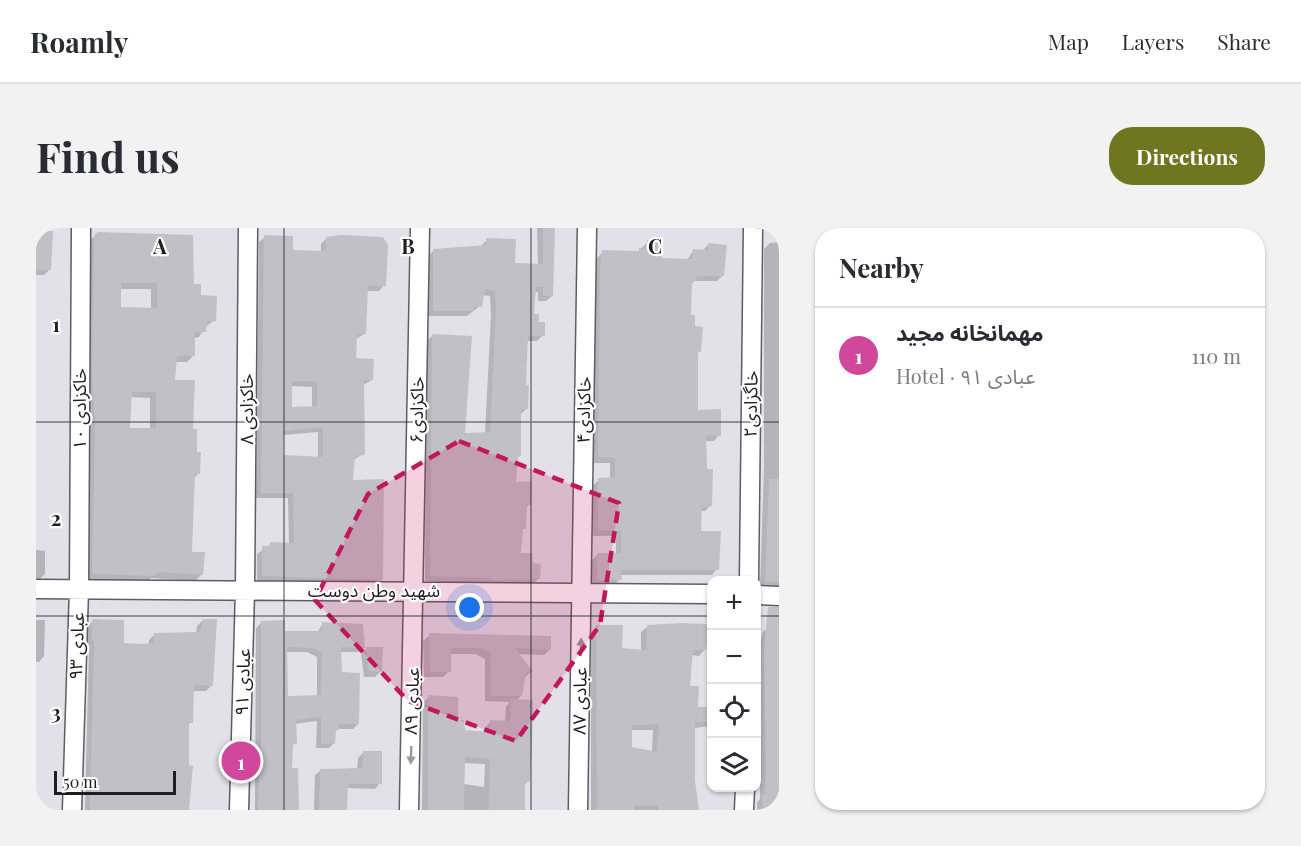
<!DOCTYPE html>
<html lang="en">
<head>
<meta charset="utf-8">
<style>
	body { margin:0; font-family:"Playfair Display","Noto Sans Arabic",serif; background:#f2f2f3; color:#2b2b33 }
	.controls { position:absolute; right:18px; bottom:18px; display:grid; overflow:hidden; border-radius:12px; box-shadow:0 2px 4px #0004 }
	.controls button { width:54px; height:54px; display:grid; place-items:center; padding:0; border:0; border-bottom:2px solid #e1e1e2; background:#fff; color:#2b2b33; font:30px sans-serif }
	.scale { position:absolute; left:18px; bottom:15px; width:122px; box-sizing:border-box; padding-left:6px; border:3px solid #1e1d20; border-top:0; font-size:16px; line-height:21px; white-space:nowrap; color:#1e1d20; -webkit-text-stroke:4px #fff; paint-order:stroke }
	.you { position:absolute; left:434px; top:380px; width:21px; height:21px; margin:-15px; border:4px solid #fff; border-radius:50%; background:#1a73e8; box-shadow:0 0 0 9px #1a73e833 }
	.badge { display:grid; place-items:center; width:39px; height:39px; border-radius:50%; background:#6f761f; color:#fff; font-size:20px; font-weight:700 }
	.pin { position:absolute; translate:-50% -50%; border:3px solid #fff; box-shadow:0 2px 6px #0006 }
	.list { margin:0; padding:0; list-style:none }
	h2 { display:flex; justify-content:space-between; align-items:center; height:78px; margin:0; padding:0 24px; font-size:26px }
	h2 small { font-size:20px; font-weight:400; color:#7c7c81 }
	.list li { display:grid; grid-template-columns:39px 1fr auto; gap:18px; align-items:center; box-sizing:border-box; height:96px; padding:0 24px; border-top:2px solid #e1e1e2 }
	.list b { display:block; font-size:22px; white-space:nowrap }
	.list p { margin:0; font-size:20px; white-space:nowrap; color:#7c7c81 }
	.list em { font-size:20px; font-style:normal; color:#7c7c81 }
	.icon { flex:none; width:33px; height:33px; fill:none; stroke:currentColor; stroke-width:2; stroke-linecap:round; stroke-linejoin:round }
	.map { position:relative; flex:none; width:743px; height:582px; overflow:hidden; border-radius:24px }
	header { display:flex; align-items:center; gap:36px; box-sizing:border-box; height:84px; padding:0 30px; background:#fff; border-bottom:2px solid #e1e1e2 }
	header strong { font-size:28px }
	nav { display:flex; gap:33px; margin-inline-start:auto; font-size:21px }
	.intro { display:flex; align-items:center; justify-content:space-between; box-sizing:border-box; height:144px; padding:0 36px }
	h1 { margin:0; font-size:42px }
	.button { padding:15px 27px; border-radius:24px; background:#6f761f; color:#fff; font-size:21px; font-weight:700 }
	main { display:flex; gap:36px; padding:0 36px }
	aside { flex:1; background:#fff; border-radius:24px; box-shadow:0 2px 4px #0004 }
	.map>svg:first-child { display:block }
	.shadow { fill:#0003; fill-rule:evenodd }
	.building { fill:#c1c0c7; fill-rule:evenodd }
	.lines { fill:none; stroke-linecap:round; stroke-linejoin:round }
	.minor-casing { stroke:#5e5d63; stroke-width:21 }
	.minor { stroke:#fff; stroke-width:18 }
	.oneway { fill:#9a999b }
	.marked { fill:#c2185b; fill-opacity:0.2; stroke:#c2185b; stroke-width:4.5; stroke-dasharray:12 8; stroke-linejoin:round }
	.grid { fill:none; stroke:#1e1d20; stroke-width:1.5; stroke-opacity:0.55 }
	.labels { text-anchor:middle; stroke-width:4.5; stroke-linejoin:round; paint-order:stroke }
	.street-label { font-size:18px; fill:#1e1d20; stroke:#fff }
	.grid-label { font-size:20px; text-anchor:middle; font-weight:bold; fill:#1e1d20; stroke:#fff; stroke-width:4.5; stroke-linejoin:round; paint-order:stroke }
</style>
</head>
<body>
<header>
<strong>Roamly</strong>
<nav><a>Map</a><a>Layers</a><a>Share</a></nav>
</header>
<div class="intro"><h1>Find us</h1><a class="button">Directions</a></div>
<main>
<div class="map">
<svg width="743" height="582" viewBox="0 0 743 582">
	<rect width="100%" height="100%" fill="#e2e1e9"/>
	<path class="shadow" d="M501,0H517L516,68L510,73H502V64H498L497,88L507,107L501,113H490L488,159L491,180L484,187L478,255L494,276L489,280L484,327L495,337L503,350L497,356L450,357L389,353L390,114L396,108L427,206H449L455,87L454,68L446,67L444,78L431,88H391L392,28L398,22L445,18L451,12L477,36L502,37Z
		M0,4L14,41L8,47H0Z
		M60,7L157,57L179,92L169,99L163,109L158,110V127L151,134H139L138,153L156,202L162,246L158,250L155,325L166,346L159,353L115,350L111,354L50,352L53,13ZM84,61H115V82L84,80ZM94,169L114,170V202H93Z
		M229,9L255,24H285V16L290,11L348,57L343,63H330L328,106L320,111L319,132L336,152L327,157V226L317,232L316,253L345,352L340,357L221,353V326L235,316H253L252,270H220L223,14ZM255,158L276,159V180H254ZM282,204V230L246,229L247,207Z
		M612,14L625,32H651L657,23H666L672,17L687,47L681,53H656L654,56V88L663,124L661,126L660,184L683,207L678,213H668L675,277L669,283H664V304L681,341L676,347H584V351L578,357H556V332L561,327H580V308H557V257L563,252L574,251V235H557L558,88L561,30L567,24H601Z
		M743,14V358L724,359L728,240V21L734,15Z
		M0,322L9,323V346L3,352H0Z
		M0,392H9L8,428L3,434H0Z
		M167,392L176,457L170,463H157L155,494L152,497V582H49L53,419H51V399L57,393L87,417H113V412L119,406L160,405L161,398Z
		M226,394L248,404L281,405L287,395L328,419L323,424H304L305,445L322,496L317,501H302L298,505V515L293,520H280L281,493L258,496L259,515L255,519V541L262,582H219L220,400ZM250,424H271L281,429V469H251Z
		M561,398L585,422L605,423V404L612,398L669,421L663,428L655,427L652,460L660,481H676V498L658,500L657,530L661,582H555V405ZM594,502H617L616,524L594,521Z
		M732,399H743V582H721V574L724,571L723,428L726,405Z
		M394,407L514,421L508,427L481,426L495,444L488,450L485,468L480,473L492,553L487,558V582H386L387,475L393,469L427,503L448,505L449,500L454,494H469L470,478L474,474L449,473V431L439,426H414L413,443L407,449H388L387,413ZM427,535L449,536L448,559L428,556Z
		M331,421L345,443L339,449H328L325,426Z
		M327,525L344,555L339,561L310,560L309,582H278L279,547L285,542H321L322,530Z"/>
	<path class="building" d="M507,0H519L517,68H507V59H500L498,86H503V94H509V108H492L490,157H493L492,181H485V228L482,229L480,254L496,253L495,277H491L490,301H487L485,325H496L497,335L505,336L504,351L455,352V350L394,348L396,106L436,108L429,205L454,204L460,80L459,63L449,61L446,79H438V83H397V21L450,17V10L480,11L479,35L507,36Z
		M0,3H17L15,42H0Z
		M62,4L157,7L158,56H165V67L181,68L180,93L171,94L170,104H159V128H141L139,152H159L157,201H161V224H165L164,246H159L156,324H169L167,347L123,344L118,348L56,346L59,201L56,145L58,13L59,6ZM85,55H121V80L85,79ZM96,164H120V200H94Z
		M228,7L257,8V22L289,23L290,9L305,7L347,9L352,17L350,58H332L330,106H321L320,130L338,131L337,152H328L329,227L319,228L317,252L348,251L347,352L226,348V318H234V314L258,315L257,265H225ZM256,153L281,154V178L256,179ZM287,199V229L247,227L248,203Z
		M611,12H626V30L656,31L657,21L672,22V15L691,17L688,48H662L656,56L655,87H659V98L667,99L665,124H662V182L685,181V208L670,207L671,241H677L676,278L666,279L665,303H685L683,342H585L586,352H561V325H585V303L562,302V250L579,249V230L562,229L564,36L566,22L603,23V20L611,21Z
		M733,251H743V354H729Z
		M732,379H743V582H727L726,567H729L730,542L728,422Z
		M56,391L88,392V415L106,416L118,415V405L164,404L167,391H181L177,458L158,457L157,495H153V537L157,538L153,582H54L58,413H56Z
		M249,392V403H286V394L327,396L329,420L305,419L306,444L324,445L323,496H303V502H300L299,516H285V489L260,492L261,516H257L256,540H262L263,582H222L223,539H225V393ZM251,419L276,420L286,424L285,467L252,468Z
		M645,395L671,396L673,400L670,422H657L654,458H663L662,479H675V494H659V553L663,582H622V578H598V582H561L560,397H587L586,420L610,422L611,397ZM623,496L621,524L596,519V497Z
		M393,405L515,408V422L479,420L497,444L490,445L486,468H454L455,425L445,420H415V444H394Z
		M330,419H347L346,444L333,443Z
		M392,467L422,469V492H428L429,502L453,504L454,492L474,493L475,471L497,472L496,518L494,554L489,553V582H453L454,531L429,529L428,582H392Z
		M327,523H346V556H312L311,582H283L284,541L326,540Z"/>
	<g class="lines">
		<g class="minor-casing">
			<path id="minor" d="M713,352L717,0
				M0,361L676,366
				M720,367L743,368
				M36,582L43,361L45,0
				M203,582L209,362L212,0
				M373,582L384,0
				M542,582L551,0
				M708,582L709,560"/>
		</g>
		<use href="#minor" class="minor"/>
	</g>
	<defs><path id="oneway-solid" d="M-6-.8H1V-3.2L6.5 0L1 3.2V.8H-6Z" transform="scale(1.5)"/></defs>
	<g class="oneway">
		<use href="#oneway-solid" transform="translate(545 419) rotate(-89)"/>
		<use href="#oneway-solid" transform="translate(375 527) rotate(92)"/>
	</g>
	<path class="marked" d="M423,213L583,275L564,397L480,513L372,473L279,372L332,266Z"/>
	<path class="grid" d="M248,0V582M495,0V582M0,194H743M0,388H676M720,388H743"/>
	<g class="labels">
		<g class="street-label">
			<text transform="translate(715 176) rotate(-89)" y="6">خاگزادی۲</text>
			<text transform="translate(44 181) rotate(-90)" y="6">خاکزادی ۱۰</text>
			<text transform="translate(211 181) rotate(-90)" y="6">خاکزادی ۸</text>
			<text transform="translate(381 182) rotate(-89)" y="6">خاکزادی۶</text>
			<text transform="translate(548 182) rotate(-89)" y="6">خاکزادی۴</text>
			<text x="338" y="369">شهید وطن دوست</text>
			<text transform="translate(41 418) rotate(-88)" y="6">عبادی ۹۳</text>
			<text transform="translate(207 454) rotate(-88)" y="6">عبادی ۹۱</text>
			<text transform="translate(376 473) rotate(-88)" y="6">عبادی ۸۹</text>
			<text transform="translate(544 473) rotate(-89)" y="6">عبادی ۸۷</text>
		</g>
	</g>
	<g class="grid-label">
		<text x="124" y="26">A</text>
		<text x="372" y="26">B</text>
		<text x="619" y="26">C</text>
		<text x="20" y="104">1</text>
		<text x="20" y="298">2</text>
		<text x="20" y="492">3</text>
	</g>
</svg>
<div class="controls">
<button>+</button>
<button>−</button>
<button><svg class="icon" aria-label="locate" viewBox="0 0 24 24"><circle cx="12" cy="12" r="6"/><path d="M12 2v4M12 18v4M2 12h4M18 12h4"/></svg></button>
<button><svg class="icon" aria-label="layers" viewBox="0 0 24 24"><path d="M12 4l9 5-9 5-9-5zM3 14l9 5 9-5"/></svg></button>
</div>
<div class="scale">50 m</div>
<div class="you"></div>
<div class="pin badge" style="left:205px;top:533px;background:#d1479c">1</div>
</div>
<aside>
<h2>Nearby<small></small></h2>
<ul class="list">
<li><span class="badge" style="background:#d1479c">1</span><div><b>مهمانخانه مجید</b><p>Hotel · عبادی ۹۱</p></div><em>110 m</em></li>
</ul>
</aside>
</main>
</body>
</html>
